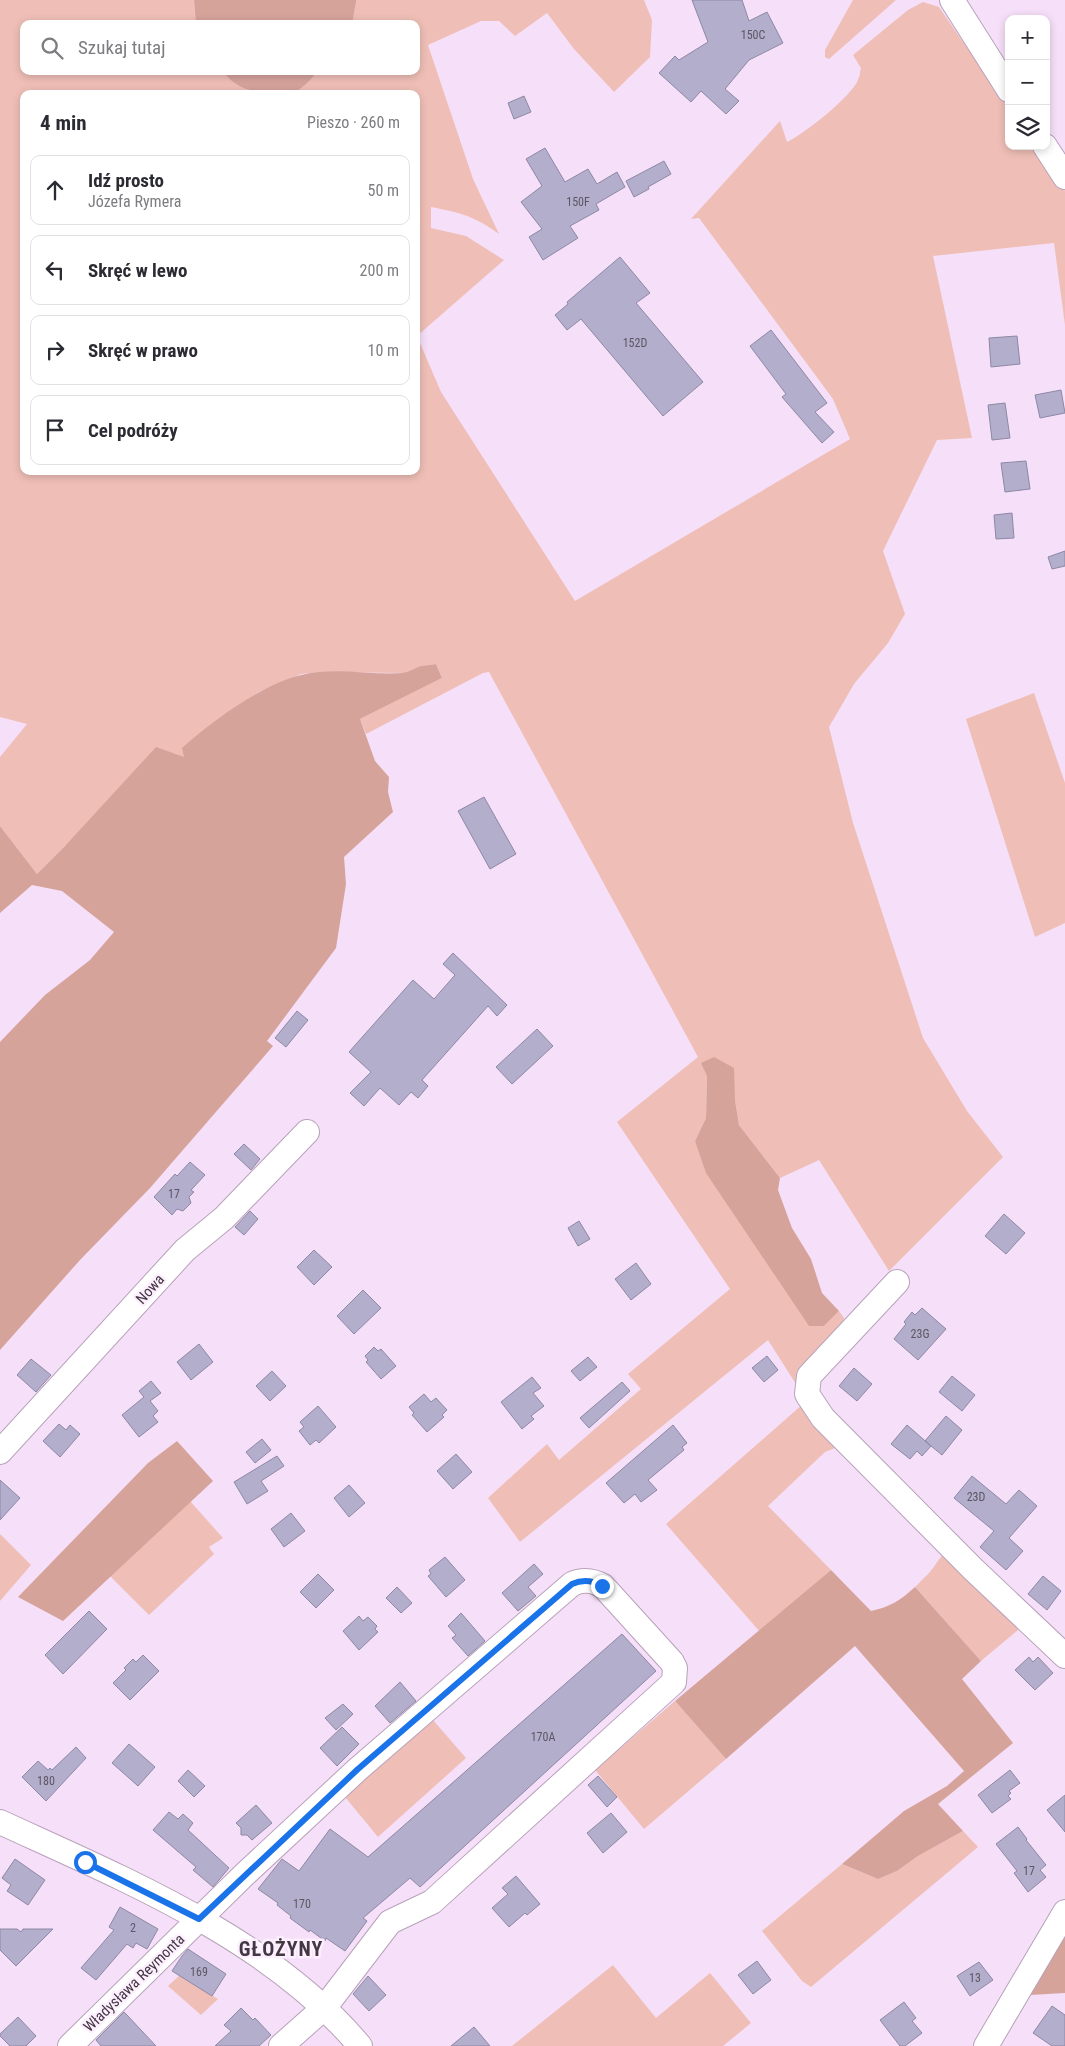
<!DOCTYPE html>
<html lang="pl">
<head>
<meta charset="utf-8">
<style>
	body { margin:0; font-family:"Roboto Condensed",sans-serif; background:#f7f7f7; color:#2b2b33 }
	.controls { position:absolute; right:15px; top:15px; display:grid; overflow:hidden; border-radius:10px; box-shadow:0 2px 8px #0003 }
	.controls button { width:45px; height:45px; display:grid; place-items:center; padding:0; border:0; border-bottom:1px solid #e1e1e2; background:#fff; color:#2b2b33; font:25px sans-serif }
	.stop { position:absolute; width:15px; height:15px; margin:-11px; border:4px solid #1a73e8; border-radius:50%; background:#fff }
	.stop.end { background:#1a73e8; border-color:#fff; box-shadow:0 1px 5px #0008 }
	.list { margin:0; padding:0; list-style:none }
	h2 { display:flex; justify-content:space-between; align-items:center; height:65px; margin:0; padding:0 20px; font-size:21px }
	h2 small { font-size:16px; font-weight:400; color:#7c7c81 }
	.list li { display:grid; grid-template-columns:32px 1fr auto; gap:15px; align-items:center; box-sizing:border-box; height:70px; margin:0 10px 10px; padding:0 10px; border:1px solid #e1e1e2; border-radius:10px }
	.list b { display:block; font-size:19px; white-space:nowrap }
	.list p { margin:0; font-size:16px; white-space:nowrap; color:#7c7c81 }
	.list em { font-size:16px; font-style:normal; color:#7c7c81 }
	.icon { flex:none; width:28px; height:28px; fill:none; stroke:currentColor; stroke-width:2; stroke-linecap:round; stroke-linejoin:round }
	.map { position:relative; flex:none; width:1065px; height:2046px; overflow:hidden }
	.search { position:absolute; background:#fff; box-shadow:0 2px 8px #0003; left:20px; top:20px; width:400px; height:55px; display:flex; align-items:center; gap:12px; box-sizing:border-box; padding:0 18px; border-radius:10px; color:#7c7c81; font-size:19px }
	.panel { position:absolute; background:#fff; box-shadow:0 2px 8px #0003; left:20px; top:90px; width:400px; height:385px; border-radius:10px }
	.map>svg:first-child { display:block }
	.green { fill:#efbfb7 }
	.forest { fill:#d6a39b }
	.building { fill:#b3aecc; stroke:#8d88a5 }
	.lines { fill:none; stroke-linecap:round; stroke-linejoin:round }
	.minor-casing { stroke:#b8a2ba; stroke-width:26 }
	.minor { stroke:#fff; stroke-width:24 }
	.route { stroke:#1a73e8; stroke-width:6 }
	.labels { text-anchor:middle; stroke-width:5; stroke-linejoin:round; paint-order:stroke }
	.number-label { font-size:12px; fill:#5e5664 }
	.street-label { font-size:15px; fill:#413842; stroke:#feefff }
	.district-label { font-size:20px; font-weight:bold; letter-spacing:1px; fill:#413842; stroke:#feefff }
</style>
</head>
<body>
<div class="map">
<svg width="1065" height="2046" viewBox="0 0 1065 2046">
	<rect width="100%" height="100%" fill="#f6dff8"/>
	<path class="green" d="M0,0H194L196,24H24V71H223C231,84 249,91 262,94H24V471H416V94H291L297,91L318,71H416V24H352L356,0H644L652,20L650,57L614,92L574,49L547,13L515,36L499,21H481L428,45L473,179L499,234C474,216 462,213 431,207V228L466,236L504,260L417,336L441,392L575,601L850,439L833,399L699,218L691,219L780,121L787,142C804,134 851,97 858,80C860,76 860,71 861,68L853,55L908,10L923,2L939,7L1009,109V146H1034L1065,191V325L1054,243L933,256L972,438L937,440L883,551L905,614L888,643L854,684L829,727L853,823L923,1038L967,1111L1003,1157L889,1271L819,1160L780,1178L739,1125L735,1100L707,1076L706,1118L695,1141L824,1326L839,1311L844,1318L842,1326L801,1392L768,1340L520,1542L488,1498L547,1444L559,1460L641,1389L628,1374L730,1289L617,1122L698,1057L489,672L483,673L366,734L360,719L442,678L436,664L422,666L406,673L320,672L301,674L259,692L237,706L220,719L184,758L65,846L37,874L0,826V757L27,724L0,717Z
		M853,0H896L829,59L825,57V50Z
		M1034,693L1065,783V923L1035,937L966,719Z
		M803,1404L850,1458L835,1448L825,1452L768,1506L831,1570L760,1632L666,1524Z
		M190,1501L223,1538L209,1547L214,1554L149,1615L110,1576Z
		M0,1534L31,1565L0,1601Z
		M946,1550L1024,1625L981,1661L915,1587L930,1572Z
		M675,1701L726,1759L644,1829L595,1770Z
		M433,1720L466,1758L378,1837L345,1797Z
		M963,1831L978,1847L811,1987L802,1981L762,1931L842,1864L878,1879L897,1871L918,1856Z
		M613,1965L656,2018L710,1973L751,2023L723,2046H512Z
		M180,1975L218,1999L201,2015L168,1986Z"/>
	<path class="forest" d="M194,0H356V2L352,24H196Z
		M223,71H318C312,78 303,88 295,92C290,95 284,94 279,94C259,94 235,90 223,71Z
		M436,664L442,678L360,719L375,761L389,777L388,792L393,812L344,857L346,884L336,948L267,1041L273,1046L150,1188L80,1260L0,1350V1042L45,995L90,960L114,932L62,891L32,885L0,913V826L37,874L65,846L156,747L184,757L182,748C217,717 272,676 318,672C347,669 375,675 403,673C409,672 415,668 421,666C426,665 431,665 436,664Z
		M714,1057L734,1068L735,1100L739,1125L780,1178L778,1190L792,1228L811,1259L822,1293L839,1311L824,1326H809L706,1173L695,1141L706,1118L707,1076L701,1063Z
		M177,1441L213,1481L63,1621L18,1597L148,1463Z
		M831,1570L871,1611C890,1607 901,1600 915,1587L981,1661L962,1679L1013,1743L938,1804L963,1831L918,1856L897,1871L878,1879L842,1864L904,1811L947,1786L964,1771L855,1646L726,1759L675,1701Z
		M1065,1936V1993L1030,1995Z"/>
	<path class="building" d="M692,0H742L749,21L767,12L783,43L749,60L725,89L739,101L726,114L701,91L691,102L659,73L675,56L679,60L708,42Z
		M524,96L531,112L514,119L508,103Z
		M545,148L565,182L588,169L597,184L617,172L625,187L596,204L599,210L570,226L578,238L543,260L529,237L542,229L521,202L542,186L526,159Z
		M664,161L671,174L648,187L649,189L634,197L626,181Z
		M620,257L650,293L636,303L703,382L663,416L581,319L567,330L555,315L568,304L567,302Z
		M771,330L827,403L815,412L834,432L822,443L782,397L786,394L750,346Z
		M1017,336L1020,364L991,367L989,338Z
		M1061,390L1065,413L1040,418L1035,395Z
		M1005,403L1010,438L992,440L988,405Z
		M1026,461L1030,489L1005,492L1001,463Z
		M1012,513L1014,538L996,539L994,515Z
		M1065,551V566L1052,569L1048,557Z
		M484,797L516,854L490,869L458,811Z
		M453,953L507,1005L497,1016L488,1006L422,1080L428,1086L418,1098L411,1092L399,1105L380,1088L364,1106L350,1093L371,1072L349,1052L413,980L434,999L455,975L443,964Z
		M297,1011L308,1020L286,1047L275,1038Z
		M537,1029L553,1046L512,1084L496,1067Z
		M244,1144L260,1159L251,1170L234,1154Z
		M190,1162L205,1175L191,1190L194,1192L189,1197L191,1203L183,1211L177,1209L172,1215L154,1197L175,1174L177,1176Z
		M250,1211L258,1219L244,1235L235,1227Z
		M1004,1214L1025,1233L1006,1254L985,1236Z
		M579,1221L590,1239L578,1246L568,1228Z
		M314,1250L332,1267L314,1285L297,1267Z
		M636,1263L651,1284L631,1300L615,1279Z
		M363,1290L381,1308L354,1334L337,1316Z
		M922,1308L946,1329L918,1360L894,1339L906,1324L904,1322L912,1312L915,1315Z
		M199,1344L213,1362L191,1380L177,1362Z
		M374,1347L378,1351L381,1349L396,1366L381,1379L366,1362L368,1360L365,1356Z
		M767,1356L778,1370L764,1382L752,1368Z
		M588,1357L597,1367L580,1381L571,1371Z
		M31,1359L51,1375L36,1392L17,1375Z
		M854,1368L872,1384L857,1401L839,1386Z
		M272,1371L286,1386L270,1401L256,1386Z
		M952,1376L975,1395L962,1411L939,1392Z
		M532,1377L541,1388L533,1393L544,1406L531,1416L534,1419L522,1429L501,1402Z
		M151,1381L161,1393L150,1401L158,1411L153,1416L158,1422L139,1437L122,1415L144,1397L139,1391Z
		M622,1382L630,1391L589,1428L580,1418Z
		M424,1394L431,1402L436,1398L447,1410L442,1415L444,1417L427,1432L412,1415L414,1413L409,1407Z
		M318,1406L336,1427L319,1443L316,1440L310,1445L299,1431L304,1427L300,1422Z
		M946,1416L962,1430L942,1455L925,1441Z
		M59,1424L66,1430L70,1425L80,1434L60,1457L43,1441Z
		M673,1425L687,1443L682,1447L684,1450L648,1480L657,1490L641,1502L635,1494L624,1503L606,1483Z
		M907,1425L931,1446L922,1456L917,1451L910,1459L891,1444Z
		M262,1439L271,1450L255,1463L246,1452Z
		M456,1454L472,1472L453,1489L437,1471Z
		M277,1456L284,1466L261,1481L268,1491L247,1504L234,1482Z
		M972,1476L1006,1504L1019,1490L1037,1506L1009,1538L1023,1551L1006,1570L980,1547L994,1531L954,1498Z
		M0,1480L20,1498L0,1520Z
		M349,1485L365,1503L349,1517L334,1498Z
		M291,1513L305,1531L284,1547L271,1529Z
		M445,1557L465,1580L446,1597L428,1576L431,1574L429,1570Z
		M534,1564L543,1574L528,1587L536,1596L518,1611L502,1593Z
		M318,1574L334,1590L316,1608L300,1592Z
		M1043,1576L1061,1591L1047,1610L1028,1594Z
		M397,1587L412,1603L401,1613L386,1598Z
		M89,1611L107,1629L63,1674L45,1655Z
		M461,1613L485,1641L468,1656L452,1638L456,1635L448,1626Z
		M359,1616L363,1621L368,1617L377,1626L375,1629L378,1632L359,1650L343,1631Z
		M622,1634L656,1671L420,1887L410,1878L363,1918L367,1921L345,1951L326,1938L325,1941L310,1930L309,1932L290,1918L291,1916L277,1905L278,1903L258,1889L282,1859L299,1871L330,1829L368,1857Z
		M143,1655L159,1671L130,1700L113,1683L126,1670L124,1668L133,1659L136,1662Z
		M1029,1657L1033,1662L1038,1657L1053,1673L1035,1690L1015,1670Z
		M400,1682L416,1701L390,1723L375,1706Z
		M343,1704L353,1714L336,1730L325,1718Z
		M342,1727L359,1744L337,1766L320,1748Z
		M129,1744L155,1767L138,1786L112,1763Z
		M76,1747L86,1758L46,1801L22,1777L38,1761L48,1770L50,1768L52,1770Z
		M188,1770L205,1786L194,1797L178,1781Z
		M1010,1770L1020,1783L1009,1791L1011,1793L1008,1796L1011,1799L992,1813L978,1795Z
		M598,1776L617,1797L607,1807L588,1785Z
		M1065,1795V1832L1047,1810Z
		M256,1805L272,1823L252,1840L247,1835H241V1828L236,1823Z
		M169,1812L178,1819L183,1814L193,1823L188,1830L229,1868L213,1887L193,1870L196,1867L153,1830Z
		M611,1813L627,1832L603,1853L587,1833Z
		M1018,1827L1027,1839L1026,1840L1046,1865L1040,1870L1046,1877L1028,1892L1014,1873L1017,1871L996,1844Z
		M15,1859L45,1880L28,1905L7,1891L11,1885L2,1878Z
		M516,1876L540,1904L527,1915L525,1913L509,1927L492,1908L508,1894L502,1888Z
		M120,1907L158,1929L147,1949L136,1943L133,1948L127,1944L96,1980L81,1968L114,1930L109,1927Z
		M0,1929H17L21,1932L23,1929H53L16,1966L0,1950Z
		M188,1949L226,1974L212,1996L172,1971L182,1956Z
		M757,1961L771,1980L753,1994L738,1975Z
		M979,1962L993,1980L970,1996L957,1976Z
		M368,1976L386,1995L369,2011L353,1994Z
		M904,2002L916,2018L912,2021L922,2033L905,2046H900L880,2020Z
		M1052,2006L1065,2015V2046H1052L1033,2033Z
		M241,2008L253,2020L255,2018L271,2035L259,2046H215L231,2031L224,2025Z
		M124,2012L126,2014L156,2046H101L96,2040Z
		M18,2017L36,2036L26,2046H10L0,2036V2034Z
		M474,2027L490,2046H451Z"/>
	<g class="lines">
		<g class="minor-casing">
			<path id="minor" d="M952,0L1009,90
				M1045,146L1065,177
				M897,1282L809,1376L807,1394L823,1418L973,1569L1065,1656
				M0,1452L185,1250L224,1218L307,1132
				M0,1822C124,1879 271,1939 360,2046
				M70,2046L244,1875L358,1769L572,1584C583,1579 592,1580 603,1586L672,1662L675,1668L674,1682L432,1902L390,1922L325,2007L281,2046
				M986,2046L1065,1912"/>
		</g>
		<use href="#minor" class="minor"/>
	</g>
	<g class="lines">
		<path class="route" d="M85,1862L199,1919L358,1769L572,1584C583,1579 592,1580 602,1586"/>
	</g>
	<g class="labels">
		<g class="number-label">
			<text x="753" y="39">150C</text>
			<text x="578" y="206">150F</text>
			<text x="635" y="347">152D</text>
			<text x="174" y="1198">17</text>
			<text x="920" y="1338">23G</text>
			<text x="976" y="1501">23D</text>
			<text x="543" y="1741">170A</text>
			<text x="46" y="1785">180</text>
			<text x="1029" y="1875">17</text>
			<text x="302" y="1908">170</text>
			<text x="133" y="1932">2</text>
			<text x="199" y="1976">169</text>
			<text x="975" y="1982">13</text>
		</g>
		<g class="street-label">
			<text transform="translate(150 1289) rotate(-48)" y="5">Nowa</text>
			<text transform="translate(134 1983) rotate(-44)" y="5">Władysława Reymonta</text>
		</g>
		<g class="district-label">
			<text x="281" y="1956">GŁOŻYNY</text>
		</g>
	</g>
</svg>
<div class="controls">
<button>+</button>
<button>−</button>
<button><svg class="icon" aria-label="layers" viewBox="0 0 24 24"><path d="M12 4l9 5-9 5-9-5zM3 14l9 5 9-5"/></svg></button>
</div>
<div class="stop" style="left:85px;top:1862px"></div>
<div class="stop end" style="left:602px;top:1586px"></div>
<div class="search"><svg class="icon" aria-label="search" viewBox="0 0 24 24"><circle cx="10" cy="10" r="6"/><path d="M15 15l6 6"/></svg>Szukaj tutaj</div>
<section class="panel">
<h2>4 min<small>Pieszo · 260 m</small></h2>
<ul class="list">
<li><svg class="icon" aria-label="ahead" viewBox="0 0 24 24"><path d="M12 20V5M6 11l6-6 6 6"/></svg><div><b>Idź prosto</b><p>Józefa Rymera</p></div><em>50 m</em></li>
<li><svg class="icon" aria-label="left" viewBox="0 0 24 24"><path d="M17 20v-9H6M10 6l-5 5 5 5"/></svg><div><b>Skręć w lewo</b></div><em>200 m</em></li>
<li><svg class="icon" aria-label="right" viewBox="0 0 24 24"><path d="M7 20v-9h11M14 6l5 5-5 5"/></svg><div><b>Skręć w prawo</b></div><em>10 m</em></li>
<li><svg class="icon" aria-label="arrive" viewBox="0 0 24 24"><path d="M6 21V4h12l-3 4 3 4H6"/></svg><div><b>Cel podróży</b></div></li>
</ul>
</section>
</div>
</body>
</html>
